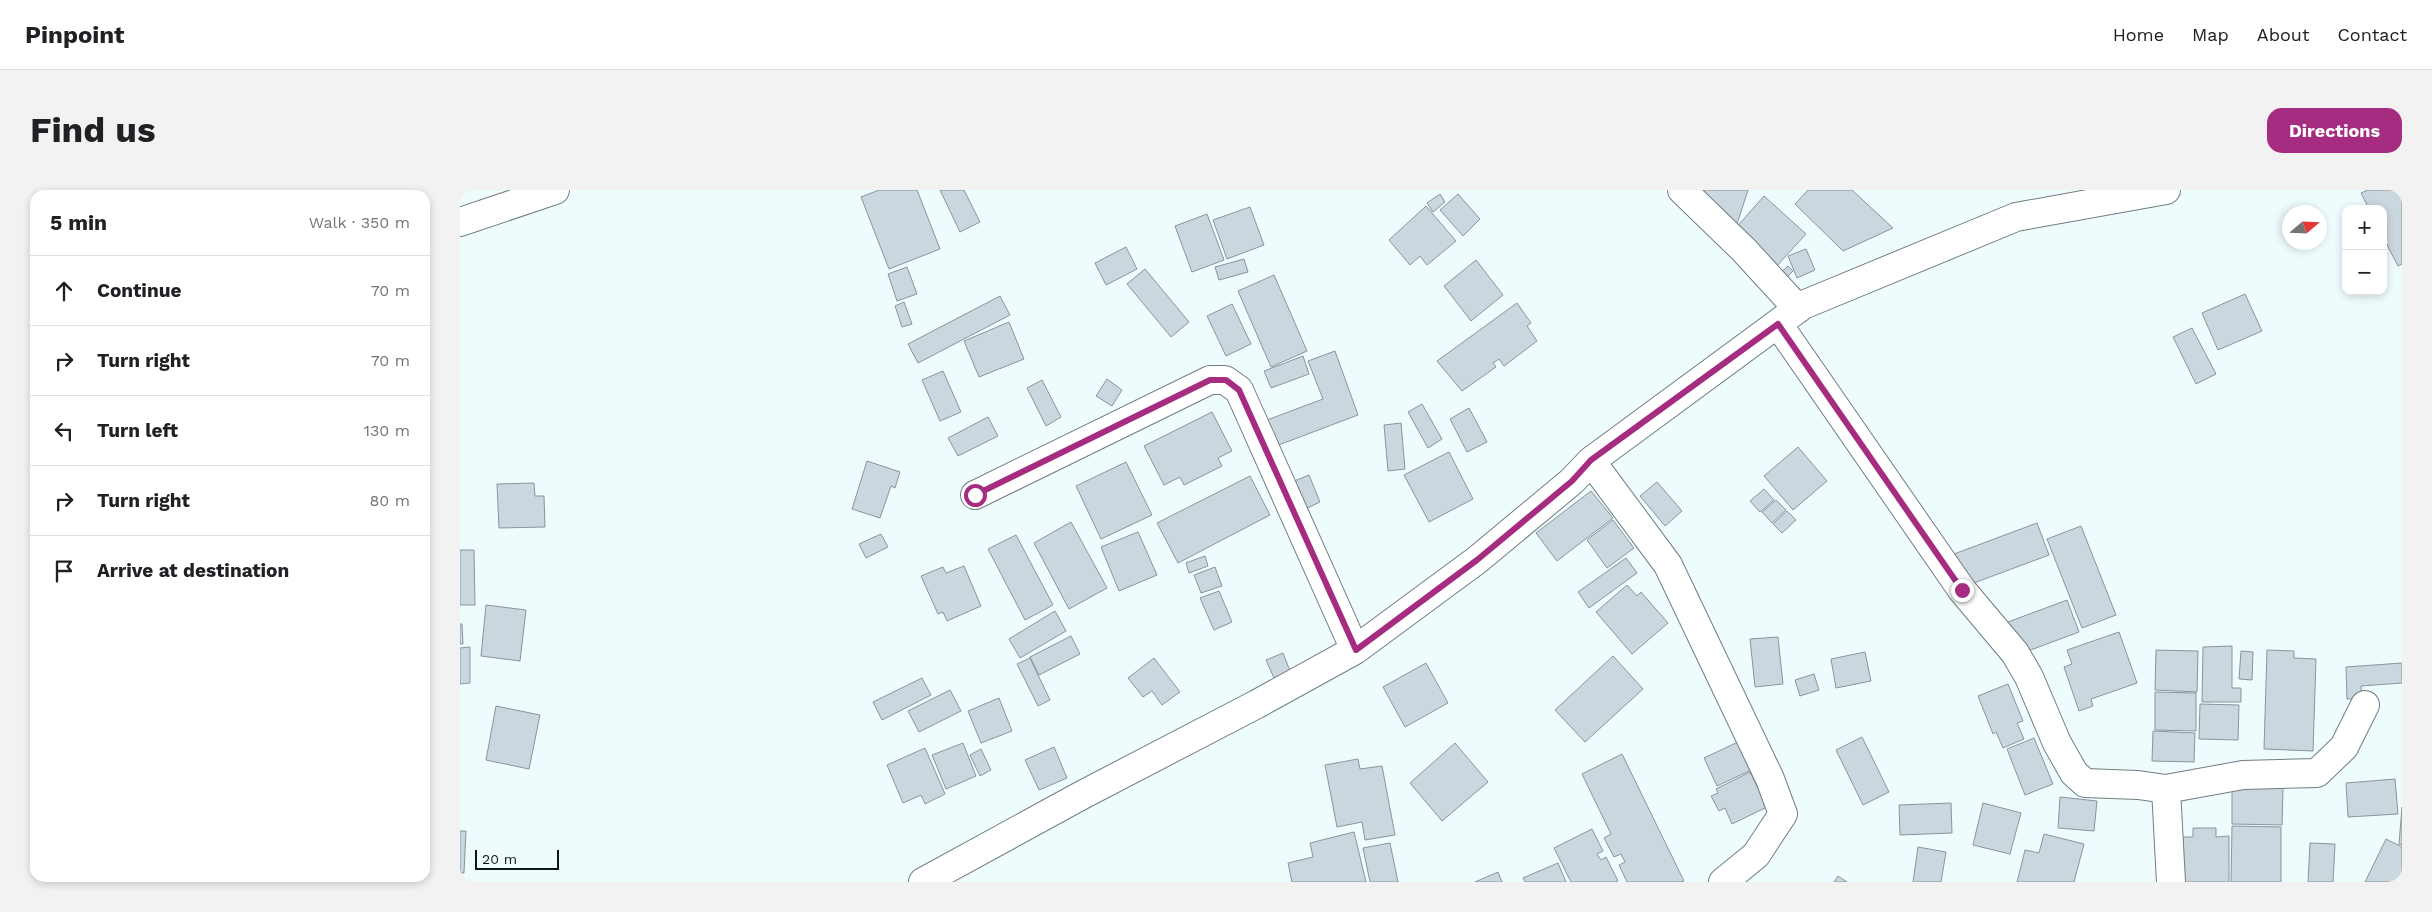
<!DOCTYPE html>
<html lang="en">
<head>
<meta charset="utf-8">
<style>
	body { margin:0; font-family:"Work Sans",sans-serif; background:#f2f2f2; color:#202124 }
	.controls { position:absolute; right:15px; top:15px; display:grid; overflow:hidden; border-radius:10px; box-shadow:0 2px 8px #0003 }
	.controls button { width:45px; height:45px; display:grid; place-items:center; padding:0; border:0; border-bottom:1px solid #e0e0e0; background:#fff; color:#202124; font:25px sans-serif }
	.compass { position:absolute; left:1822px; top:15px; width:45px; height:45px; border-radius:50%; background:#fff; box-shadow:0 2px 8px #0003; rotate:71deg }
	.scale { position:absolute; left:15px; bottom:12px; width:84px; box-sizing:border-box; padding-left:5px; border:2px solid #0f1415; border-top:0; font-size:14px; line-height:18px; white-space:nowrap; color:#0f1415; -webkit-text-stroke:4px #effcfe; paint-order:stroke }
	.stop { position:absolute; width:15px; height:15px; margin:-11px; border:4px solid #a62c81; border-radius:50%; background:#fff }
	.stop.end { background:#a62c81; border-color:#fff; box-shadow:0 1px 5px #0008 }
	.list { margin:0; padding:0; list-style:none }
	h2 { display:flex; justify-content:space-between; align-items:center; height:65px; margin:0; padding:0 20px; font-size:21px }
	h2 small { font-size:16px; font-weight:400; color:#757577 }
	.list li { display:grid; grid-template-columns:32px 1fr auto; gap:15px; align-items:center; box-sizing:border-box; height:70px; padding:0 20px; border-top:1px solid #e0e0e0 }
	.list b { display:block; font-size:19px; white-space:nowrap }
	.list em { font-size:16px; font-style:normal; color:#757577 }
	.icon { flex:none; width:28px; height:28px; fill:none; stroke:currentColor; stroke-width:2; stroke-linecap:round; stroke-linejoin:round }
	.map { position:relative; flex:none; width:1942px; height:692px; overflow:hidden; border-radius:15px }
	header { display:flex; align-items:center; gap:30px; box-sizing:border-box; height:70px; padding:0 25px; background:#fff; border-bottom:1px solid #e0e0e0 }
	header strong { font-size:24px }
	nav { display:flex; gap:28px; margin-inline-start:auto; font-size:18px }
	.intro { display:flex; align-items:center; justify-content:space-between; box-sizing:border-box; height:120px; padding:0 30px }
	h1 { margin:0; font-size:35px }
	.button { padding:12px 22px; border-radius:15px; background:#a62c81; color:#fff; font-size:18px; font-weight:700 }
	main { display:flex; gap:30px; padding:0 30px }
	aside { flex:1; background:#fff; border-radius:15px; box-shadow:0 2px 8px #0003 }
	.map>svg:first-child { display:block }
	.building { fill:#cbd7df; stroke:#89949c }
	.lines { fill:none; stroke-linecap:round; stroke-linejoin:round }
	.minor-casing { stroke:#707e81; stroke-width:30 }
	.minor { stroke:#fff; stroke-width:28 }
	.route { stroke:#a62c81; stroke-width:6 }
</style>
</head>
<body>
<header>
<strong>Pinpoint</strong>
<nav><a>Home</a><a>Map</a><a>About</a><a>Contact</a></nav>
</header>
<div class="intro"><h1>Find us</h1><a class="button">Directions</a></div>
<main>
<aside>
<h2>5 min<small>Walk · 350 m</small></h2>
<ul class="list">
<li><svg class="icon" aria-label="ahead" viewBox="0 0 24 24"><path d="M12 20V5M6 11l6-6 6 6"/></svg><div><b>Continue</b></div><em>70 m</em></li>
<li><svg class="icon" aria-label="right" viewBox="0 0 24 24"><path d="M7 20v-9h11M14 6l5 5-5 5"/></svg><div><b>Turn right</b></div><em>70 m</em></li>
<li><svg class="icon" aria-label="left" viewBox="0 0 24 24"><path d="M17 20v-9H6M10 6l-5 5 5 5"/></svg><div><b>Turn left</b></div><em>130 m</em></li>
<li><svg class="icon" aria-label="right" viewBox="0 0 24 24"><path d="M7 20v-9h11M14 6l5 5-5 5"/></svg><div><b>Turn right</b></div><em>80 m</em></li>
<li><svg class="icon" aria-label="arrive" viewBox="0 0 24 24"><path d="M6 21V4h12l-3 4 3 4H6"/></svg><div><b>Arrive at destination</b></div></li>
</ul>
</aside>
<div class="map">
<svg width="1942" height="692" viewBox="0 0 1942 692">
	<rect width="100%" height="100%" fill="#effcfe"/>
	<path class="building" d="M419,0H457L480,59L429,79L401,7Z
		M480,0H504L520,32L500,42Z
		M1232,0H1288L1277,34Z
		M1348,0H1392L1433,38L1383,61L1335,14Z
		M1908,0H1941L1942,2V74L1938,76L1923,47V19H1909L1901,3Z
		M980,4L985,12L973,22L967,13Z
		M998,4L1020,29L1003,46L980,20Z
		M1304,6L1346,44L1315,78L1274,40Z
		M966,16L996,51L967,75L960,66L950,75L929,50Z
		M790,17L804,55L767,69L753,30Z
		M747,24L764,70L732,82L715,36Z
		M666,57L677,79L646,95L635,73Z
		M1346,59L1355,80L1337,88L1328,66Z
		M784,69L788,82L759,90L755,77Z
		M1016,70L1043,105L1011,131L984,96Z
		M1328,76L1333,81L1324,90L1319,84Z
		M447,77L457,104L437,111L428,84Z
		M685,79L729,132L711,147L667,94Z
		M814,85L847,161L811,177L778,101Z
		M1785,104L1802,141L1758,160L1742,123Z
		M540,106L550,125L458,173L448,154Z
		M444,112L452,134L442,137L435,116Z
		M1057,113L1071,133L1067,136L1077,151L1044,176L1039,169L1033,173L1036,177L1002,201L977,171Z
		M772,114L791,154L766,166L747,126Z
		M549,132L564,169L519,187L504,151Z
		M1732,138L1756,184L1736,194L1713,147Z
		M875,161L898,225L816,256L807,230L863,209L848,171Z
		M843,166L849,184L811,198L804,181Z
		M483,181L501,222L480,231L462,190Z
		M647,189L662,200L652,216L636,206Z
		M582,190L601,227L586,236L567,198Z
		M962,214L982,249L968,258L948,222Z
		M1009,218L1027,252L1007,262L990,229Z
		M752,222L772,261L758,268L762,276L724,295L720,287L704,295L684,256Z
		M528,227L538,246L498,266L488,248Z
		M941,233L945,279L928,281L924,235Z
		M1338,257L1367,291L1333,320L1304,286Z
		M989,262L1013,309L969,332L944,285Z
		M407,271L440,282L435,298L431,296L420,328L392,319Z
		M666,272L692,325L641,349L616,296Z
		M849,285L860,312L843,320L832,292Z
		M790,286L810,325L718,373L697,333Z
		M1197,292L1222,321L1205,336L1180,306Z
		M74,293L75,306H84L85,337L39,338L37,294Z
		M1304,299L1314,310L1300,322L1290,311Z
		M1131,301L1153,328L1097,371L1076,343Z
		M1316,310L1326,320L1312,333L1302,322Z
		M1327,321L1336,330L1322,343L1313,334Z
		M1153,330L1174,358L1147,378L1127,350Z
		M611,332L647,398L609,419L574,353Z
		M1577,333L1589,365L1506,396L1494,364Z
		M1621,336L1656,425L1622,438L1587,349Z
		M678,342L697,385L659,401L641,357Z
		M421,344L428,357L406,368L399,354Z
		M556,345L593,415L565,430L528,359Z
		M0,360H14L15,415H0Z
		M745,366L748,376L729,383L726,373Z
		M1166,368L1177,383L1129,418L1118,402Z
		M504,376L521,416L487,431L483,422L478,424L461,386L483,377L486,383Z
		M755,377L762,396L741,403L734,385Z
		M1167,395L1177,406L1181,402L1208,433L1172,464L1136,422Z
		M759,401L772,432L754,440L740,408Z
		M1607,410L1619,442L1560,464L1548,432Z
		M26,415L66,420L60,471L21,466Z
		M595,421L606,441L560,468L549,449Z
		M0,434H2L3,454H0Z
		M1659,442L1677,493L1631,509L1633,516L1619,521L1604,477L1612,474L1607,460Z
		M611,446L620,464L579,485L570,467Z
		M1318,447L1323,494L1295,497L1290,449Z
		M1772,456V498H1781V512H1742L1743,457Z
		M10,457V493L0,494V458Z
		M1696,460L1738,461L1737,502L1695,500Z
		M1807,460L1834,461V468L1856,469L1853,561L1804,559Z
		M1781,461L1793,462L1792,490L1779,489Z
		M1405,462L1411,491L1376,498L1371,469Z
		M823,463L830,481L814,488L806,470Z
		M1153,466L1183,499L1125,552L1095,520Z
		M570,468L590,510L578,516L557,474Z
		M694,468L720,502L702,515L692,501L683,507L668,488Z
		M966,473L988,513L945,537L923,497Z
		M1942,473V493L1901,496L1902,508L1887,509L1886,477Z
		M1354,484L1359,500L1340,506L1335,490Z
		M462,488L471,505L422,530L413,512Z
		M1548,494L1563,531L1557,533L1564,549L1543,558L1536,542L1533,544L1518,506Z
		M490,500L501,521L459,542L448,521Z
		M1695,502L1736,503V541L1695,540Z
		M539,508L552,541L521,553L508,521Z
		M1740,514L1779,515L1778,550L1739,549Z
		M36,516L80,525L69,579L26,570Z
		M1693,541L1735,543L1734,572L1692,571Z
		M1402,547L1429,602L1403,615L1376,560Z
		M1574,548L1593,594L1565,605L1547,559Z
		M1278,552L1291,580L1257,596L1244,568Z
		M503,553L516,586L486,599L472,565Z
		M995,553L1028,592L982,631L950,593Z
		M594,557L607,588L579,600L565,570Z
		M465,558L485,604L465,614L461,605L443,613L427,575Z
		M521,559L531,580L520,586L510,565Z
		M1162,564L1224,691L1221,692H1167L1159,675L1165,672L1161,664L1154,667L1144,648L1151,644L1122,584Z
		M898,569L900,579L922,576L935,645L905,650L902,632L877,637L865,575Z
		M1290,582L1307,617L1272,634L1265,618L1259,621L1251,606L1258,603L1256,599Z
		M1935,589L1938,624L1888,627L1886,593Z
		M1772,597L1823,598L1822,635L1772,634Z
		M1600,607L1637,611L1634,641L1598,638Z
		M1491,613L1492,643L1440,645L1439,615Z
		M1523,613L1561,623L1550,664L1513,655Z
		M1942,617V655L1939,654Z
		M1772,636L1821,637V692H1771Z
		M1733,638H1756V647L1769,646V692H1722L1721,647H1733Z
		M1132,639L1143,661L1137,664L1141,670L1146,667L1158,691L1155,692H1111L1094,658Z
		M0,641H6L4,683H0Z
		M894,642L906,692H832L828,673L853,667L850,653Z
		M1584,644L1624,654L1614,692H1557L1565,660L1579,663Z
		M1926,649L1942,657V692H1905Z
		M930,653L938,692H910L903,658Z
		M1850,653L1875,654L1873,692H1848Z
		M1458,657L1486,662L1481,692H1453Z
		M1098,673L1106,692H1065L1063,688Z
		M1038,682L1042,692H1015Z
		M1378,686L1387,692H1374Z"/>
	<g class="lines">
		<g class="minor-casing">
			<path id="minor" d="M1222,0L1284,60L1338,119
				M0,32L95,0
				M1318,134L1502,400L1555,463L1569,487L1597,553L1614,583L1625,593L1678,595L1706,599L1711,692
				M1131,271L1208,375L1310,589L1323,624L1296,665L1263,692
				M515,305L750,190H765L779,200L895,460
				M1706,599L1783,585L1857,583L1884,557L1905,515
				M463,692L624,604L797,514L895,460L1017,370L1112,291L1131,271L1343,115L1556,27L1706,0"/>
		</g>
		<use href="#minor" class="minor"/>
	</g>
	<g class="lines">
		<path class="route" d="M515,305L750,190H766L779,200L896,460L1017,370L1112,291L1131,270L1318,134L1502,400"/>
	</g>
</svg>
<div class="controls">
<button>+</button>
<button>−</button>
</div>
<svg class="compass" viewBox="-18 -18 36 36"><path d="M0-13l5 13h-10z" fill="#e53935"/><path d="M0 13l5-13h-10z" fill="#757577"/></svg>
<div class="scale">20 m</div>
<div class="stop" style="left:515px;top:305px"></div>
<div class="stop end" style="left:1502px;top:400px"></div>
</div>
</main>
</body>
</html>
